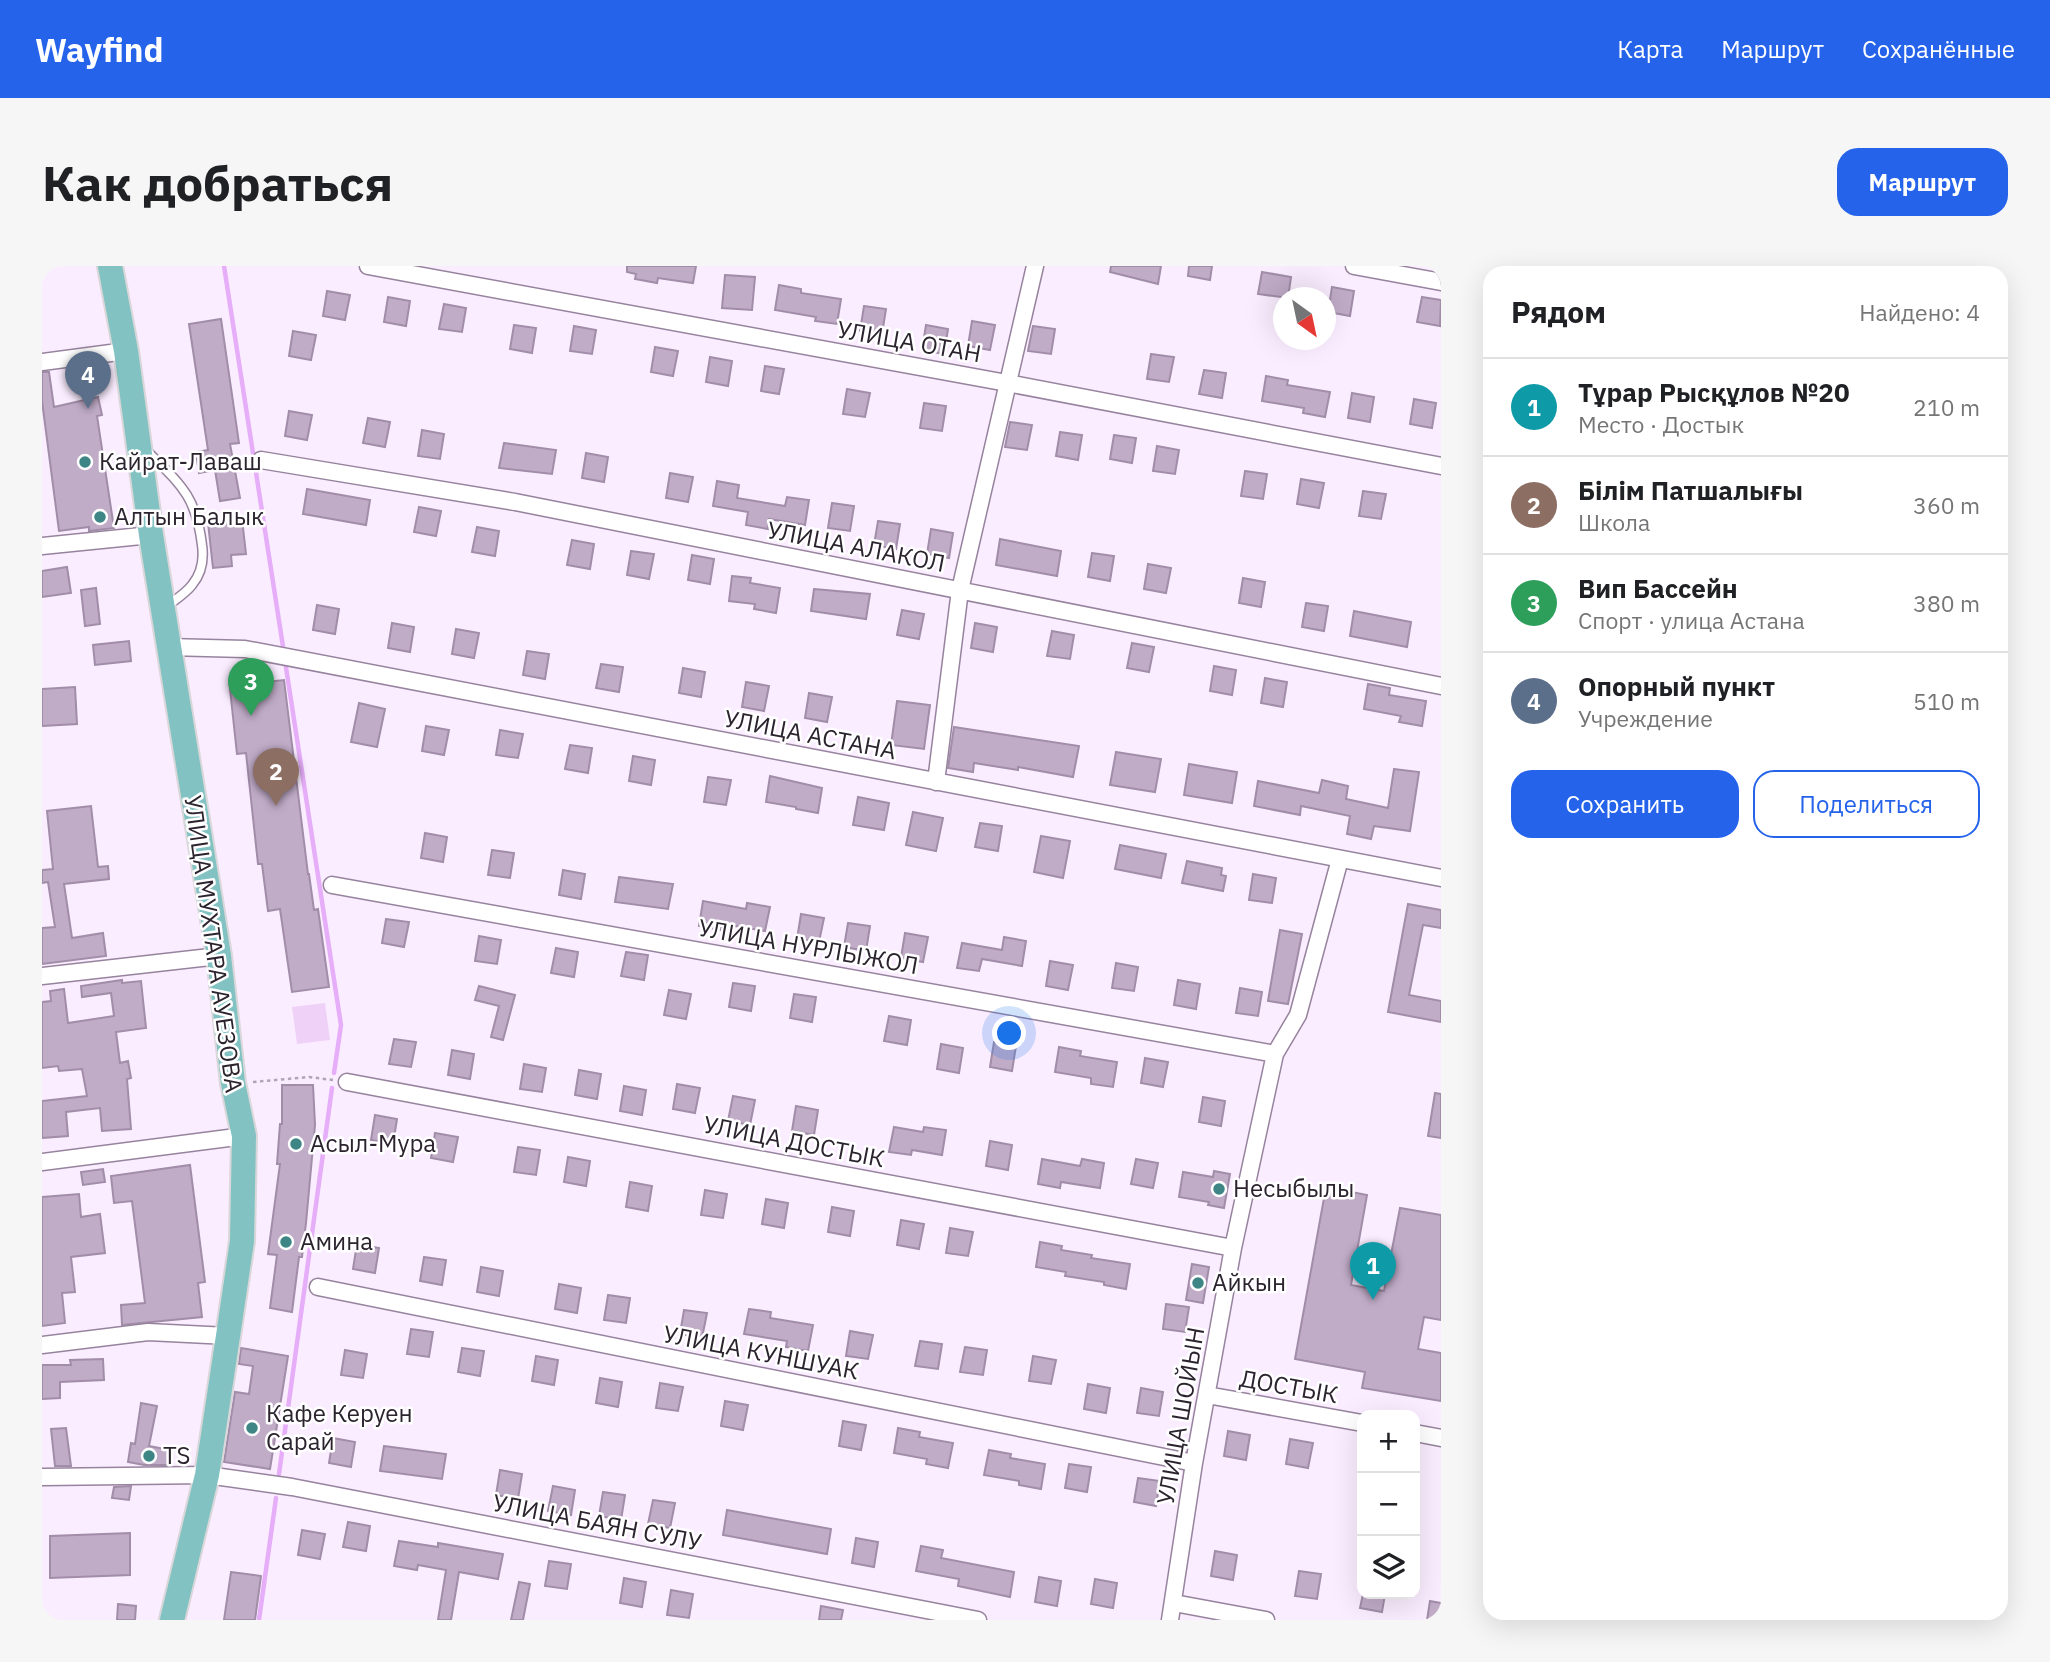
<!DOCTYPE html>
<html lang="ru">
<head>
<meta charset="utf-8">
<style>
	body { margin:0; font-family:"IBM Plex Sans",sans-serif; background:#f6f6f6; color:#202124 }
	.controls { position:absolute; right:21px; bottom:21px; display:grid; overflow:hidden; border-radius:14px; box-shadow:0 7px 28px #0002 }
	.controls button { width:63px; height:63px; display:grid; place-items:center; padding:0; border:0; border-bottom:2px solid #e0e0e0; background:#fff; color:#202124; font:35px sans-serif }
	.compass { position:absolute; left:1231px; top:21px; width:63px; height:63px; border-radius:50%; background:#fff; box-shadow:0 7px 28px #0002; rotate:147deg }
	.you { position:absolute; left:968px; top:768px; width:24px; height:24px; margin:-18px; border:5px solid #fff; border-radius:50%; background:#1a73e8; box-shadow:0 0 0 10px #1a73e833 }
	.badge { display:grid; place-items:center; width:46px; height:46px; border-radius:50%; background:#2563eb; color:#fff; font-size:23px; font-weight:700 }
	.pin { position:absolute; translate:-50% -58px; filter:drop-shadow(0 2px 4px #0008) }
	.pin::after { content:''; position:absolute; top:37px; width:24px; height:21px; background:inherit; clip-path:polygon(0 0,100% 0,50% 100%) }
	.list { margin:0; padding:0; list-style:none }
	h2 { display:flex; justify-content:space-between; align-items:center; height:91px; margin:0; padding:0 28px; font-size:30px }
	h2 small { font-size:23px; font-weight:400; color:#757577 }
	.list li { display:grid; grid-template-columns:46px 1fr auto; gap:21px; align-items:center; box-sizing:border-box; height:98px; padding:0 28px; border-top:2px solid #e0e0e0 }
	.list b { display:block; font-size:26px; white-space:nowrap }
	.list p { margin:0; font-size:23px; white-space:nowrap; color:#757577 }
	.list em { font-size:23px; font-style:normal; color:#757577 }
	.actions { display:flex; gap:14px; padding:21px 28px }
	.actions a { flex:1; padding:16px 0; border:2px solid #2563eb; border-radius:21px; text-align:center; font-size:24px; color:#2563eb }
	.actions .main { background:#2563eb; color:#fff }
	.icon { flex:none; width:38px; height:38px; fill:none; stroke:currentColor; stroke-width:2; stroke-linecap:round; stroke-linejoin:round }
	.map { position:relative; flex:none; width:1399px; height:1354px; overflow:hidden; border-radius:21px }
	header { display:flex; align-items:center; gap:42px; box-sizing:border-box; height:98px; padding:0 35px; background:#2563eb; color:#fff }
	header strong { font-size:33px }
	nav { display:flex; gap:38px; margin-inline-start:auto; font-size:24px }
	.intro { display:flex; align-items:center; justify-content:space-between; box-sizing:border-box; height:168px; padding:0 42px }
	h1 { margin:0; font-size:49px }
	.button { padding:18px 32px; border-radius:21px; background:#2563eb; color:#fff; font-size:24px; font-weight:700 }
	main { display:flex; gap:42px; padding:0 42px }
	aside { flex:1; background:#fff; border-radius:21px; box-shadow:0 7px 28px #0002 }
	.map>svg:first-child { display:block }
	.green { fill:#efd1f8 }
	.lines { fill:none; stroke-linecap:round; stroke-linejoin:round }
	.stream { stroke:#e6adf9; stroke-width:4.5 }
	.building { fill:#c1acc8; stroke:#a18da8; stroke-width:2 }
	.lane-casing { stroke:#97839d; stroke-width:11 }
	.street-casing { stroke:#97839d; stroke-width:19 }
	.primary-casing { stroke:#d9d7d9; stroke-width:28 }
	.path { stroke:#b0a5b4; stroke-width:2.5; stroke-dasharray:3.5 3.5; stroke-linecap:butt }
	.lane { stroke:#fff; stroke-width:8 }
	.street { stroke:#fff; stroke-width:16 }
	.primary { stroke:#82c2c2; stroke-width:24 }
	.poi-dot { fill:#3e8686; stroke:#fff; stroke-width:2.5 }
	.labels { text-anchor:middle; stroke-width:5; stroke-linejoin:round; paint-order:stroke }
	.street-label { font-size:24px; fill:#2b232e; stroke:#fff }
	.poi-label { font-size:24px; fill:#2b232e; stroke:#fff; text-anchor:start }
</style>
</head>
<body>
<header>
<strong>Wayfind</strong>
<nav><a>Карта</a><a>Маршрут</a><a>Сохранённые</a></nav>
</header>
<div class="intro"><h1>Как добраться</h1><a class="button">Маршрут</a></div>
<main>
<div class="map">
<svg width="1399" height="1354" viewBox="0 0 1399 1354">
	<rect width="100%" height="100%" fill="#faedff"/>
	<path class="green" d="M283,737L288,774L255,778L250,741Z"/>
	<g class="lines">
		<path class="stream" d="M182,0L242,387
			M243,395L299,759L292,807
			M237,1208L290,822
			M217,1354L234,1232"/>
	</g>
	<path class="building" d="M585,0H654L651,17L616,12L615,17L593,13L594,8L585,6Z
		M1069,0H1119L1116,18L1068,6Z
		M1147,0H1170L1168,14L1146,10Z
		M1220,6L1249,11L1246,32L1216,28Z
		M683,9L713,11L710,44L680,42Z
		M737,19L759,23V27L799,33L795,58L773,55L774,51L733,44Z
		M1290,21L1312,25L1308,50L1286,46Z
		M285,25L308,29L303,54L281,50Z
		M346,31L368,35L364,60L342,56Z
		M1380,31L1399,34L1398,60L1375,56Z
		M402,38L424,42L420,66L397,63Z
		M822,40L844,43L840,68L818,65Z
		M179,53L197,177L188,178L198,232L178,235L173,204L157,207L154,186L166,184L147,58Z
		M930,55L953,59L948,84L926,80Z
		M472,59L494,62L490,87L468,83Z
		M884,59L906,63L902,88L880,84Z
		M532,60L554,64L550,88L528,85Z
		M991,60L1013,63L1009,88L986,85Z
		M251,65L274,69L269,94L247,90Z
		M613,81L636,85L631,110L609,106Z
		M1109,88L1132,91L1127,116L1105,113Z
		M668,91L690,95L686,120L664,116Z
		M723,100L742,103L737,128L719,125Z
		M1162,104L1184,107L1180,132L1157,128Z
		M0,106H7L12,141L56,131L60,149L55,150L72,262L47,265V261L17,265L0,135Z
		M1224,110L1246,114L1245,119L1288,126L1283,151L1261,147L1262,142L1220,135Z
		M805,123L828,127L823,151L801,148Z
		M1310,127L1332,131L1328,156L1306,152Z
		M1372,133L1394,137L1390,162L1368,158Z
		M882,137L904,140L900,165L878,162Z
		M247,145L270,149L265,174L243,170Z
		M326,152L348,156L343,181L321,177Z
		M968,156L990,159L985,184L963,181Z
		M380,164L402,168L398,193L376,190Z
		M1018,166L1040,169L1036,194L1014,190Z
		M1072,169L1094,172L1090,197L1068,193Z
		M462,177L514,184L510,208L457,202Z
		M1115,180L1137,184L1133,208L1111,205Z
		M544,187L566,191L562,216L540,212Z
		M1203,205L1225,208L1221,233L1199,230Z
		M628,207L651,211L646,236L624,232Z
		M1259,213L1282,217L1277,242L1255,238Z
		M675,215L697,219L695,232L743,240L745,231L767,234L763,259L727,253L726,263L704,259L706,246L671,240Z
		M265,223L328,234L324,259L261,248Z
		M1321,225L1344,228L1339,253L1317,250Z
		M790,237L812,240L808,265L786,262Z
		M377,241L399,245L394,270L372,266Z
		M200,253L204,288L189,289L190,300L171,302L166,257Z
		M836,255L858,258L854,283L832,279Z
		M435,261L457,265L453,290L430,286Z
		M889,263L911,267L907,292L885,288Z
		M958,273L1019,285L1015,310L954,299Z
		M530,274L552,278L548,303L525,299Z
		M589,285L612,288L607,313L585,309Z
		M1050,287L1072,290L1068,315L1046,311Z
		M650,289L672,293L668,318L646,314Z
		M1106,298L1129,302L1124,327L1102,323Z
		M25,301L29,327L0,331V305Z
		M690,310L709,312L708,317L738,322L734,347L712,343L713,338L687,335Z
		M1201,312L1223,316L1219,341L1197,337Z
		M54,322L58,358L43,360L39,324Z
		M772,323L828,328L824,353L769,345Z
		M1264,337L1286,340L1282,365L1260,361Z
		M275,339L297,343L293,368L271,364Z
		M860,344L882,348L877,373L855,369Z
		M1312,345L1369,356L1365,381L1308,370Z
		M350,357L372,361L368,386L346,382Z
		M933,357L955,361L951,386L929,382Z
		M414,363L437,367L432,392L410,388Z
		M1010,365L1032,369L1028,393L1005,390Z
		M87,375L89,395L53,399L51,379Z
		M1090,377L1112,381L1107,406L1085,402Z
		M485,385L507,388L503,413L481,409Z
		M559,398L581,401L577,426L554,422Z
		M1172,400L1194,404L1190,429L1168,425Z
		M641,402L663,406L659,431L637,427Z
		M223,410L224,416L242,414L266,608H267L272,644L276,643L287,721L250,726L238,643L226,645L220,598H216L204,487L195,488L187,414Z
		M1223,412L1245,416L1241,441L1219,437Z
		M704,416L727,420L722,445L700,441Z
		M1326,418L1348,422L1347,429L1384,435L1380,460L1357,456L1359,450L1322,443Z
		M33,421L35,458L0,460V423Z
		M767,427L790,431L785,456L763,452Z
		M855,435L888,439L882,483L849,479Z
		M317,437L343,443L335,481L309,476Z
		M384,460L407,464L402,489L380,485Z
		M912,461L1037,480L1031,511L976,501V504L932,497L931,506L906,502Z
		M458,464L481,468L476,492L454,489Z
		M528,479L550,482L546,507L523,503Z
		M1074,486L1119,493L1113,526L1068,519Z
		M591,490L613,494L609,519L587,515Z
		M1147,498L1195,506L1190,537L1142,529Z
		M1352,503L1377,506L1368,565L1332,560L1329,573L1305,568L1308,550L1259,540L1258,549L1212,540L1216,515L1277,527L1280,514L1306,520L1304,533L1346,542Z
		M728,510L780,522L776,547L754,543V541L724,536Z
		M666,511L689,514L684,539L662,536Z
		M816,531L847,537L842,564L811,559Z
		M49,540L56,601L66,600L67,613L22,618L30,672L61,667L64,690L0,698V662L13,661L6,616L0,617V604L11,603L5,545Z
		M871,546L901,552L894,585L864,579Z
		M938,557L960,560L956,585L933,581Z
		M383,567L405,571L401,596L379,592Z
		M999,570L1028,575L1021,612L992,606Z
		M1078,579L1124,588L1119,612L1073,603Z
		M450,584L472,587L468,612L446,609Z
		M1145,595L1180,602L1179,609L1184,610L1181,625L1140,617Z
		M521,604L543,608L539,633L517,629Z
		M1211,608L1234,612L1230,637L1207,634Z
		M577,611L631,618L626,643L573,636Z
		M661,635L704,643L705,637L728,641L723,665L680,658L679,664L657,660Z
		M1366,638L1399,644V662L1381,659L1367,729L1399,735V756L1346,746Z
		M759,648L782,652L777,676L755,673Z
		M344,653L367,656L362,681L340,677Z
		M806,657L828,660L824,685L802,681Z
		M1238,664L1260,668L1246,738L1226,735Z
		M863,667L886,671L881,696L859,692Z
		M437,670L459,674L455,698L433,695Z
		M962,671L984,675L980,700L940,693L937,705L915,702L920,677L960,684Z
		M514,682L536,686L532,711L509,707Z
		M584,686L606,689L602,714L579,710Z
		M1008,695L1031,699L1026,724L1004,720Z
		M1074,697L1096,701L1092,725L1070,722Z
		M80,714V717L99,715L104,762L74,766L78,797L86,795L89,812L85,813L89,863L60,865L58,842L24,846L26,870L0,872V835L45,830L40,803L17,805L16,800L0,802V736L9,735L8,725L22,723L26,757L72,750L69,727L40,731L39,720Z
		M1136,714L1158,718L1154,743L1132,739Z
		M691,717L713,720L709,745L687,741Z
		M437,720L473,729L461,774L449,771L457,740L433,734Z
		M1198,722L1220,726L1216,750L1194,747Z
		M627,724L649,728L644,753L622,749Z
		M752,728L774,731L770,756L748,752Z
		M847,750L869,754L865,779L842,775Z
		M352,773L374,776L369,801L347,798Z
		M952,776L974,780L970,805L948,801Z
		M899,778L921,782L917,807L895,803Z
		M1017,781L1039,785L1038,790L1075,796L1071,821L1049,818V812L1013,806Z
		M410,784L432,788L428,813L406,809Z
		M1103,792L1126,796L1121,821L1099,817Z
		M482,798L504,802L500,826L478,823Z
		M537,804L559,808L555,833L533,829Z
		M635,818L658,822L653,847L631,843Z
		M240,819H271L273,859L264,957L260,991H257L250,1046L228,1042L235,989L226,988L238,898H235L238,858H240Z
		M582,820L604,824L600,849L578,845Z
		M1393,827L1399,828V872L1386,870Z
		M691,830L713,834L708,859L686,855Z
		M1161,831L1183,835L1179,860L1157,856Z
		M754,840L776,844L772,869L750,865Z
		M333,849L355,853L351,878L329,874Z
		M852,861L881,866L882,861L904,864L900,889L870,884L869,889L847,886Z
		M393,867L416,871L411,896L389,892Z
		M948,875L970,879L966,904L944,900Z
		M476,881L498,884L494,909L472,906Z
		M526,891L548,895L544,920L522,916Z
		M1000,893L1038,900L1040,893L1062,897L1058,922L1019,916L1018,922L996,918Z
		M1094,893L1116,897L1111,922L1089,918Z
		M148,899L163,1016L156,1017L160,1051L80,1059L79,1039L103,1037L90,935L72,937L69,910Z
		M61,903L63,916L41,919L39,906Z
		M1172,905L1188,908L1182,942L1166,939L1167,936L1137,931L1141,906L1171,911Z
		M588,916L610,920L606,945L584,941Z
		M1284,921L1325,929L1309,1019L1342,1025L1358,942L1399,949V1054L1382,1051L1376,1083L1399,1087V1135L1320,1122L1323,1106L1253,1093Z
		M663,924L685,928L681,952L659,949Z
		M37,928L39,951L58,948L63,987L29,991L33,1026L20,1027L23,1057L0,1060V931Z
		M724,933L746,937L742,962L720,958Z
		M790,941L812,945L808,970L786,966Z
		M859,954L882,958L877,983L855,979Z
		M908,962L931,966L926,990L904,987Z
		M998,976L1020,980L1019,984L1050,989L1049,992L1088,998L1084,1023L1062,1019V1016L1023,1010L1024,1006L994,1001Z
		M315,978L337,982L333,1007L311,1003Z
		M382,991L404,994L400,1019L378,1015Z
		M1150,998L1167,1001L1161,1037L1144,1034Z
		M439,1001L461,1005L457,1030L435,1026Z
		M517,1018L539,1022L535,1047L513,1043Z
		M566,1029L588,1032L584,1057L562,1054Z
		M1124,1038L1147,1041L1143,1066L1121,1063Z
		M707,1043L729,1046L728,1052L771,1059L766,1085L744,1081L745,1075L702,1068Z
		M642,1044L665,1047L660,1072L638,1068Z
		M369,1063L391,1066L387,1091L365,1088Z
		M808,1065L831,1069L826,1093L804,1090Z
		M878,1075L900,1078L896,1103L873,1100Z
		M923,1081L945,1084L941,1109L918,1106Z
		M199,1082L246,1090L228,1203L182,1196L193,1126L207,1128L211,1100L197,1098Z
		M420,1082L442,1085L438,1110L416,1106Z
		M303,1084L325,1088L321,1112L299,1109Z
		M494,1090L516,1094L512,1119L490,1115Z
		M991,1090L1014,1094L1009,1118L987,1115Z
		M61,1093L62,1114L18,1116V1132L0,1133V1099H29L28,1094Z
		M558,1112L580,1116L576,1141L554,1137Z
		M618,1117L641,1121L636,1145L614,1142Z
		M1046,1118L1068,1122L1064,1147L1042,1143Z
		M1099,1122L1121,1126L1117,1150L1095,1147Z
		M683,1135L706,1139L701,1164L679,1160Z
		M99,1137L115,1140L107,1180L128,1184L125,1199H102L86,1196L89,1177L93,1178Z
		M801,1155L824,1159L819,1184L797,1180Z
		M24,1162L29,1200H13L9,1163Z
		M856,1162L878,1166L877,1171L911,1177L906,1202L884,1198L885,1193L852,1187Z
		M1186,1165L1208,1169L1204,1194L1182,1190Z
		M291,1172L313,1176L309,1201L287,1197Z
		M1248,1173L1271,1177L1266,1202L1244,1198Z
		M342,1180L404,1188L400,1213L338,1205Z
		M947,1184L969,1188L968,1192L1003,1198L999,1223L977,1219V1215L942,1209Z
		M1027,1198L1049,1201L1045,1226L1023,1222Z
		M458,1204L480,1208L476,1233L454,1229Z
		M1096,1212L1118,1215L1114,1240L1092,1236Z
		M89,1220L87,1234L70,1232L72,1221Z
		M511,1220L533,1224L529,1249L506,1245Z
		M561,1226L583,1229L579,1254L557,1250Z
		M611,1234L633,1237L628,1262L606,1258Z
		M685,1244L789,1263L785,1288L681,1269Z
		M306,1256L328,1260L324,1285L301,1281Z
		M260,1264L283,1268L278,1293L256,1289Z
		M88,1267V1309L8,1312V1270Z
		M814,1272L836,1276L832,1301L810,1297Z
		M357,1275L396,1281V1277L461,1288L456,1313L417,1306L409,1354H396L404,1304L376,1299L375,1304L352,1300Z
		M879,1280L901,1284L899,1292L972,1306L968,1331L916,1320L917,1313L874,1305Z
		M1173,1285L1195,1289L1191,1314L1169,1310Z
		M507,1295L529,1298L525,1323L503,1320Z
		M1257,1305L1279,1308L1275,1333L1253,1330Z
		M189,1306L219,1310L213,1354H182Z
		M997,1311L1019,1315L1015,1340L993,1336Z
		M582,1312L604,1316L600,1341L578,1337Z
		M1053,1313L1075,1317L1071,1342L1049,1338Z
		M477,1316L488,1318L481,1354H469Z
		M629,1324L651,1328L647,1352L625,1349Z
		M1321,1328H1343L1340,1346L1318,1342Z
		M1388,1335L1399,1337V1354H1385Z
		M76,1338L94,1340L93,1354H75Z
		M779,1340L801,1344L799,1354H777Z"/>
	<g class="lines">
		<g class="lane-casing">
			<path id="lane" d="M104,184C138,218 154,229 160,279C162,293 160,307 150,319C144,327 133,334 125,340"/>
		</g>
		<g class="street-casing">
			<path id="street" d="M326,0L965,117L1399,200
				M1312,0L1399,16
				M0,96L84,85
				M219,194L473,236L1399,420
				M0,280L109,269
				M126,381L203,383L1399,612
				M894,516L918,324L993,0
				M290,619L1233,788
				M0,710L177,690
				M305,816L1191,982
				M0,896L202,870
				M276,1021L1152,1197
				M0,1079L106,1066L186,1070
				M1165,1129L1320,1157
				M1373,1167L1399,1172
				M0,1211L165,1209L250,1221L936,1354
				M1132,1337L1224,1354
				M1128,1354L1152,1197L1191,982L1233,788L1256,749L1298,593"/>
		</g>
		<g class="primary-casing">
			<path id="primary" d="M68,0L84,85L109,269L177,690L191,817L202,870L200,975L186,1070L165,1209L130,1354"/>
		</g>
		<path class="path" d="M211,816L267,811L291,814"/>
		<use href="#lane" class="lane"/>
		<use href="#street" class="street"/>
		<use href="#primary" class="primary"/>
	</g>
	<g class="poi-dot">
		<circle cx="43" cy="196" r="7"/>
		<circle cx="58" cy="251" r="7"/>
		<circle cx="254" cy="878" r="7"/>
		<circle cx="1177" cy="923" r="7"/>
		<circle cx="244" cy="976" r="7"/>
		<circle cx="1156" cy="1017" r="7"/>
		<circle cx="210" cy="1162" r="7"/>
		<circle cx="107" cy="1190" r="7"/>
	</g>
	<g class="labels">
		<g class="street-label">
			<text transform="translate(867 76) rotate(10)" y="8">УЛИЦА ОТАН</text>
			<text transform="translate(814 281) rotate(11)" y="8">УЛИЦА АЛАКОЛ</text>
			<text transform="translate(768 469) rotate(11)" y="8">УЛИЦА АСТАНА</text>
			<text transform="translate(171 678) rotate(82)" y="8">УЛИЦА МУХТАРА АУЕЗОВА</text>
			<text transform="translate(766 681) rotate(10)" y="8">УЛИЦА НУРЛЫЖОЛ</text>
			<text transform="translate(752 876) rotate(11)" y="8">УЛИЦА ДОСТЫК</text>
			<text transform="translate(719 1087) rotate(11)" y="8">УЛИЦА КУНШУАК</text>
			<text transform="translate(1247 1121) rotate(10)" y="8">ДОСТЫК</text>
			<text transform="translate(1139 1150) rotate(-80)" y="8">УЛИЦА ШОЙЫН</text>
			<text transform="translate(555 1257) rotate(11)" y="8">УЛИЦА БАЯН СУЛУ</text>
		</g>
		<g class="poi-label">
			<text x="57" y="204">Кайрат-Лаваш</text>
			<text x="72" y="259">Алтын Балык</text>
			<text x="268" y="886">Асыл-Мура</text>
			<text x="1191" y="931">Несыбылы</text>
			<text x="258" y="984">Амина</text>
			<text x="1170" y="1025">Айкын</text>
			<text x="224" y="1156">Кафе Керуен<tspan x="224" dy="28">Сарай</tspan></text>
			<text x="121" y="1198">TS</text>
		</g>
	</g>
</svg>
<div class="controls">
<button>+</button>
<button>−</button>
<button><svg class="icon" aria-label="layers" viewBox="0 0 24 24"><path d="M12 4l9 5-9 5-9-5zM3 14l9 5 9-5"/></svg></button>
</div>
<svg class="compass" viewBox="-18 -18 36 36"><path d="M0-13l5 13h-10z" fill="#e53935"/><path d="M0 13l5-13h-10z" fill="#757577"/></svg>
<div class="you"></div>
<div class="pin badge" style="left:1331px;top:1034px;background:#0f9aa8">1</div>
<div class="pin badge" style="left:234px;top:540px;background:#8d6e63">2</div>
<div class="pin badge" style="left:209px;top:450px;background:#2e9e5b">3</div>
<div class="pin badge" style="left:46px;top:143px;background:#5c6f8a">4</div>
</div>
<aside>
<h2>Рядом<small>Найдено: 4</small></h2>
<ul class="list">
<li><span class="badge" style="background:#0f9aa8">1</span><div><b>Тұрар Рысқұлов №20</b><p>Место · Достык</p></div><em>210 m</em></li>
<li><span class="badge" style="background:#8d6e63">2</span><div><b>Білім Патшалығы</b><p>Школа</p></div><em>360 m</em></li>
<li><span class="badge" style="background:#2e9e5b">3</span><div><b>Вип Бассейн</b><p>Спорт · улица Астана</p></div><em>380 m</em></li>
<li><span class="badge" style="background:#5c6f8a">4</span><div><b>Опорный пункт</b><p>Учреждение</p></div><em>510 m</em></li>
</ul>
<div class="actions"><a class="main">Сохранить</a><a>Поделиться</a></div>
</aside>
</main>
</body>
</html>
